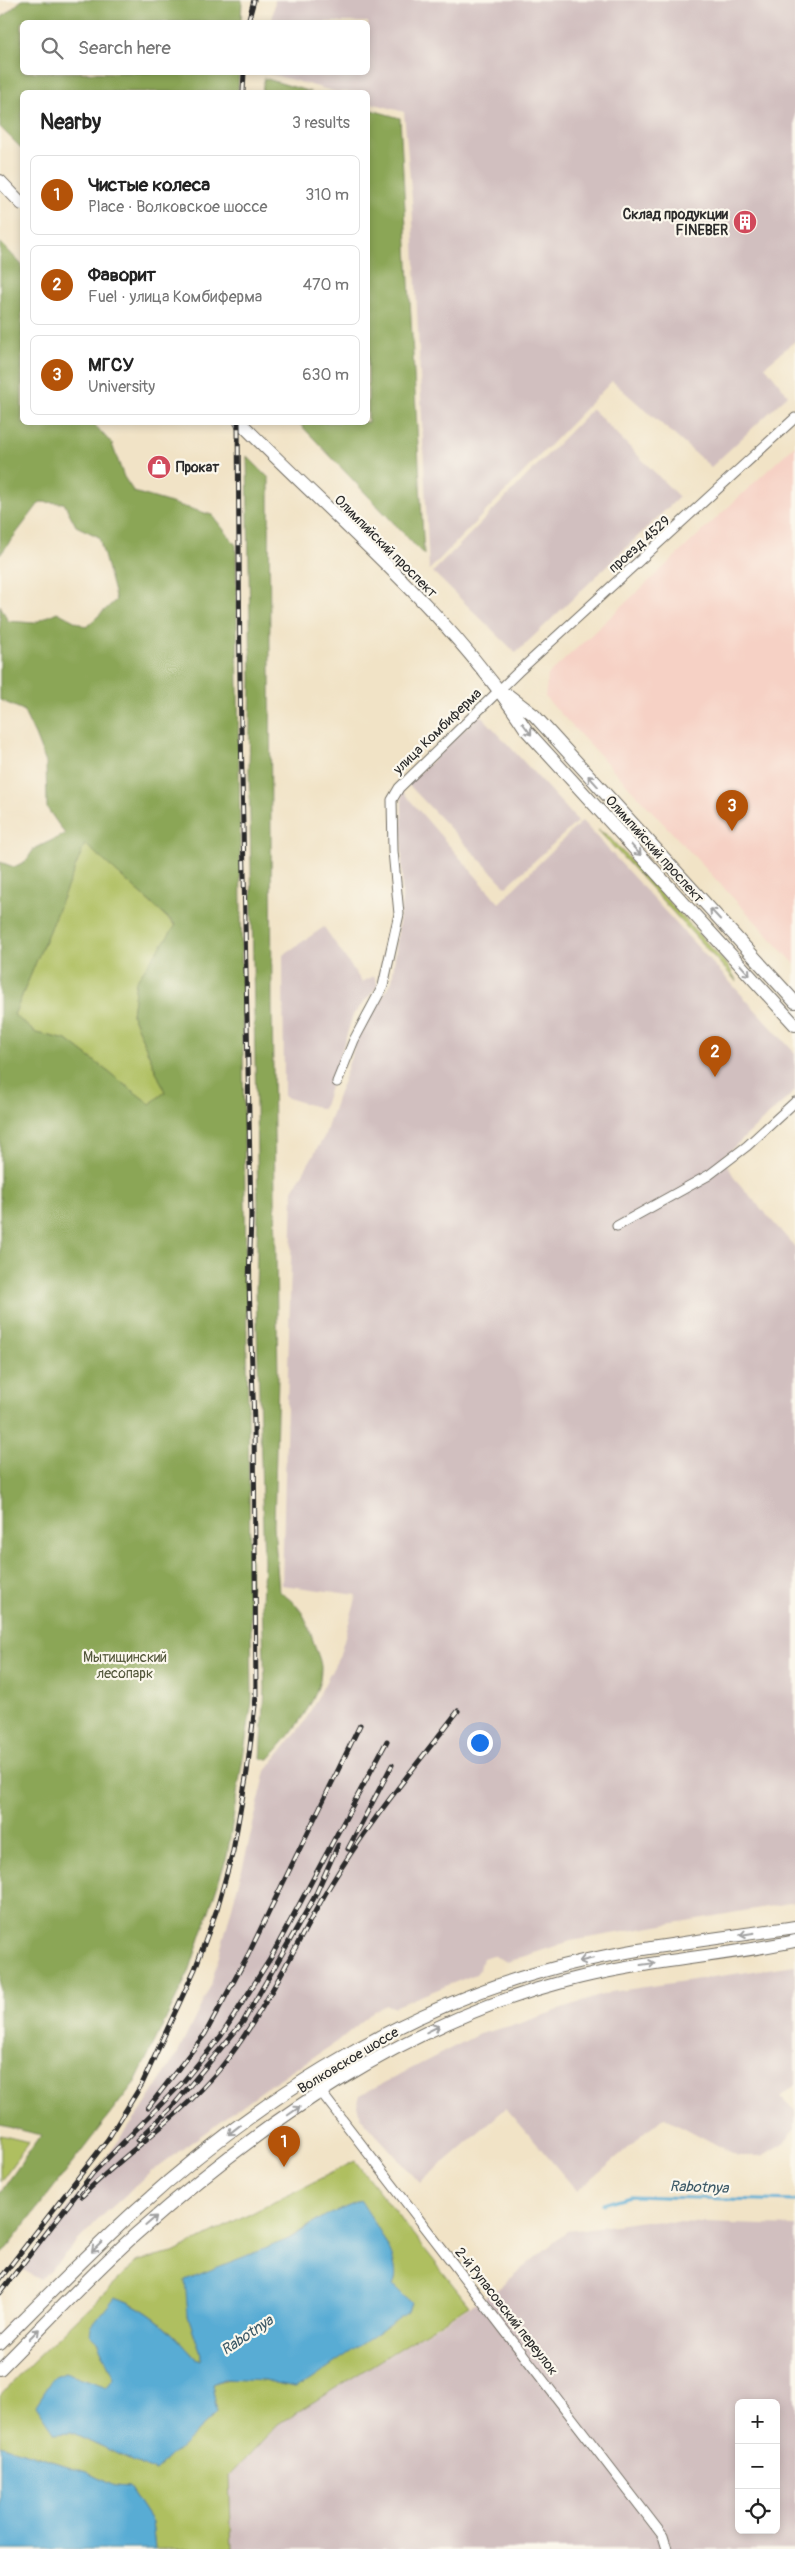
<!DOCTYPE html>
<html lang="en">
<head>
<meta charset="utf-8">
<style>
	body { margin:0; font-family:Pangolin,sans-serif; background:#f2f2f2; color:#222 }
	.controls { position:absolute; right:15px; bottom:15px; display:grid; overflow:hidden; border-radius:8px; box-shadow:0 2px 8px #0003 }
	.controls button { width:45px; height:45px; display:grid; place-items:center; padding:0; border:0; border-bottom:1px solid #e0e0e0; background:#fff; color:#222; font:25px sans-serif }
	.you { position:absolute; left:479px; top:1742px; width:18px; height:18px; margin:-12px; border:4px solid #fff; border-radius:50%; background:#1a73e8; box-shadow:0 0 0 8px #1a73e833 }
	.badge { display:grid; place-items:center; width:32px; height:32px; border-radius:50%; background:#b45309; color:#fff; font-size:16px; font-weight:700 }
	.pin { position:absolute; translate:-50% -41px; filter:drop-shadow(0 1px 2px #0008) }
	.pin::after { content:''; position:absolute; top:26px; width:18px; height:15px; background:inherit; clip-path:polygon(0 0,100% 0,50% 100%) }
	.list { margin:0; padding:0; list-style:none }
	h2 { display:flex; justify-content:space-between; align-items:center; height:65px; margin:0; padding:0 20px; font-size:21px }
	h2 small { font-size:16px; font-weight:400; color:#767676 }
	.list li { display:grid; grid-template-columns:32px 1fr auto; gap:15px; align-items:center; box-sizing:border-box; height:80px; margin:0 10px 10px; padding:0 10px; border:1px solid #e0e0e0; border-radius:8px }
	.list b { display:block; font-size:19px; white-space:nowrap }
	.list p { margin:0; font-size:16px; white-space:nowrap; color:#767676 }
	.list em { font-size:16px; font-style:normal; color:#767676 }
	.icon { flex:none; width:28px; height:28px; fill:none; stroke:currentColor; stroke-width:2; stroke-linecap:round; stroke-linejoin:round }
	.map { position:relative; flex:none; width:795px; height:2549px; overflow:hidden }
	.search { position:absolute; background:#fff; box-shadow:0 2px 8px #0003; left:20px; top:20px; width:350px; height:55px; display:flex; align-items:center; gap:12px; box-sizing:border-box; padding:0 18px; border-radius:8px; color:#767676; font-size:19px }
	.panel { position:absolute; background:#fff; box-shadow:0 2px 8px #0003; left:20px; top:90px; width:350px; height:335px; border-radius:8px }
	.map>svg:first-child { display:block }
	.built { fill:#f6d1c5 }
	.industrial { fill:#d1bfbf; fill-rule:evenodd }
	.green { fill:#afbf61; stroke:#6d7546; fill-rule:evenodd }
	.forest { fill:#8ba657; stroke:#5b6841; fill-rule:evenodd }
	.water { fill:#58acd4; stroke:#426c80 }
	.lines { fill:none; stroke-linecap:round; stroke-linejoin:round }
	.stream { stroke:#58acd4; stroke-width:3 }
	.minor-casing { stroke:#706b61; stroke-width:11 }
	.secondary-casing { stroke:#706b61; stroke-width:14 }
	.minor { stroke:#fff; stroke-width:9 }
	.secondary { stroke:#fff; stroke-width:12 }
	.rail-casing { stroke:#2b2b2b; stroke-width:5 }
	.rail { stroke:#fbf7ec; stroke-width:3; stroke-dasharray:9; stroke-linecap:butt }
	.oneway { stroke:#a0a0a0 }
	.labels { text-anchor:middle; stroke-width:4.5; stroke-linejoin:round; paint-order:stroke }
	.poi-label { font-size:14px; font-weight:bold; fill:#2b2b2b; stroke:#fbf7ec; text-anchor:end }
	.street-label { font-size:14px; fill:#2b2b2b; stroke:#fbf7ec }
	.park-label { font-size:14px; fill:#53573b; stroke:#fbf7ec }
	.water-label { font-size:15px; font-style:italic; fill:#3b5866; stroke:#fbf7ec }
</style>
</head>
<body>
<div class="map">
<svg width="795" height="2549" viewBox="0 0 795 2549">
	<rect width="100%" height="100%" fill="#fbf7ec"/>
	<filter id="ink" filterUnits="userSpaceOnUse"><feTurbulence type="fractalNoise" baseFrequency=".02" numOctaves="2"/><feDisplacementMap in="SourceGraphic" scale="10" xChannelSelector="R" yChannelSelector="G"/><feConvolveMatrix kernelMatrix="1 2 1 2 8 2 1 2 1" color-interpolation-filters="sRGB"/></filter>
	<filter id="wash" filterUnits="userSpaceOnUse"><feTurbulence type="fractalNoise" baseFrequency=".0096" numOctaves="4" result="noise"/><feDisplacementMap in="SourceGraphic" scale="20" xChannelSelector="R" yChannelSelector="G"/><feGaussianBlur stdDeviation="1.12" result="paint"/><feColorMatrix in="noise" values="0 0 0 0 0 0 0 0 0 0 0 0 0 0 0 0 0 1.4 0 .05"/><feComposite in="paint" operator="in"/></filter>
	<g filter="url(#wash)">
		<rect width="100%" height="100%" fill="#f1e3c6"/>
		<path class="built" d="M795,445V964L545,697L548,675Z"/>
		<path class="industrial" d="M275,0H795V341L765,366L788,395L711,467L612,381L429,570L412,200L404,112L368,102V92H336L267,73L368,72V22H272Z
			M592,409L679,497L516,653L433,572Z
			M480,714L578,821L506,887L408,784Z
			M402,791L499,903L582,821L795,1053V1091L723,1157L735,1179L795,1247V1902L571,1941L507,1962L492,1955L483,1958L480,1969L476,1974L393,2007L386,2005L374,2011L337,2042L273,2083L152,2171L99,2219L40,2280L22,2269L141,2111L178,2053L211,1985L242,1870L266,1771L305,1721L339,1657L357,1595L282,1585L293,1190L324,1137L357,1039L392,981L402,898Z
			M324,927L362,982L374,976L378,986L353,1015L323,1109L284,1097L283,955Z
			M795,1965V2085L781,2097L795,2111V2129L783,2143L762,2156H738L664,2117L577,2191L506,2108L420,2183L361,2118L357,2106L360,2095L479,2034L518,2024L611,1992Z
			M645,2221L795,2226V2549H232L229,2476L278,2424L494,2291L568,2231ZM739,2403H776V2530H739Z"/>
		<path class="green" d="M598,830L607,835L729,967L737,982Z
			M85,843L176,926L136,981L132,1015L165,1092L150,1104L67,1040L36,1033L14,1015Z
			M0,2135L29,2142L0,2182Z
			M355,2161L469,2305L278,2424L229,2476L232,2549H155L152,2522L129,2487L114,2486L86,2472L0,2445V2396L30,2364L138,2261L173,2253ZM361,2202C372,2221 405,2264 393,2285L411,2303L295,2387C269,2382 237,2373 212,2384L217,2413L155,2471L71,2432L64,2372L107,2387L114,2378L97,2341L115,2297C151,2309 171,2331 195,2358L200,2360L201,2354L188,2316C242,2275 296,2223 361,2202Z"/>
		<path class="forest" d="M22,0H242L241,22H22V72L239,73L238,92H22V149L0,127V19Z
			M264,78L311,92H262Z
			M368,109L400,118L424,555L299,423L368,422Z
			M0,242L22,265V422L93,423L112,444L124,477L134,492L212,515L236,545L252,1702L227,1856L189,1972L135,2082L0,2257V2193L41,2135L0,2125V862L14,867L26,861L34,849L65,834L47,808L46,763L35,735L23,710L0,700V605L8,621L34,623L57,612L86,627L116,600L99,537L76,526L64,503L40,502L0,555ZM85,844L176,925L136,981L132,1015L165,1092L150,1104L67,1040L36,1033L14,1015Z
			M247,456L269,478L272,1007L278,1377L274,1526L279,1591C302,1608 305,1614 313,1641C315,1649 322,1661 321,1670C321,1700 288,1737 269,1759H261L265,1688L262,1603L264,1563L256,1291L258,1204L249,769L251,681Z"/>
		<path class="water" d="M361,2201C373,2221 405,2264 393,2285L411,2303L408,2312L310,2380L295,2387L265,2381L224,2379L212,2384L217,2413L155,2471L71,2432L55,2433L36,2405L55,2376L65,2372L107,2387L114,2378L97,2341L90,2334L91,2327L115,2297C150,2309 171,2331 195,2358L200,2360L201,2354L188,2316L185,2280L289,2239L325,2216Z
			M0,2445L86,2472L114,2486L129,2487L152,2522L155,2549H0Z"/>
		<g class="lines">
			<path class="stream" d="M603,2204L630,2196L795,2201"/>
		</g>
	</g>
	<g filter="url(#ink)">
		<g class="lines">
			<g class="minor-casing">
				<path id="minor" d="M337,1082L354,1040L383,986L399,914L393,851L392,800L399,788L518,672L795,418
					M617,1226L709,1175L747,1146L795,1102
					M321,2092L663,2536L667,2549"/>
			</g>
			<g class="secondary-casing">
				<path id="secondary" d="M0,181L22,204
					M240,422C338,522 451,613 527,731L795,1025
					M508,695L534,715L795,1002
					M0,2343C45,2298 89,2253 136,2210C251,2105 389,2015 540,1972C623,1948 710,1940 795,1927
					M0,2369C45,2324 88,2277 136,2234C260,2124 403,2023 566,1981C641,1961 719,1957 795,1941"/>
			</g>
			<use href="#minor" class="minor"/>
			<use href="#secondary" class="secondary"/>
			<g class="rail-casing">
				<path id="rail" d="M248,22L254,0
					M243,92L244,72
					M348,1849L392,1765
					M148,2108L205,2034L248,1955L360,1725
					M138,2140L172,2107L243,2022L314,1898L338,1845
					M82,2196C126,2152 178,2119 219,2070C264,2015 292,1950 328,1889C366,1826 413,1769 458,1711
					M0,2279L108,2139L142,2084L195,1969L217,1909L233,1851L247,1772L256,1697L254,1422L249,1284L251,1215L240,679L238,422
					M0,2293L93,2173L183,2082L221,2036L270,1959L387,1741"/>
			</g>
			<use href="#rail" class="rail"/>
		</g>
		<defs><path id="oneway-shaft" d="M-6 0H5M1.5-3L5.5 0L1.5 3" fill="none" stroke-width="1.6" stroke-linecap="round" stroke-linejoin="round" transform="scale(1.25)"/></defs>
		<g class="oneway">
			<use href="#oneway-shaft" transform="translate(527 729) rotate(53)"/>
			<use href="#oneway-shaft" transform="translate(593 781) rotate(-132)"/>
			<use href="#oneway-shaft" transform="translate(636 850) rotate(48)"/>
			<use href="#oneway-shaft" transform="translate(715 914) rotate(-133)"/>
			<use href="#oneway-shaft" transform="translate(745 970) rotate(48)"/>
			<use href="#oneway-shaft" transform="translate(747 1934) rotate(171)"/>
			<use href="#oneway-shaft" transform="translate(586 1960) rotate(166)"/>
			<use href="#oneway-shaft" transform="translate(648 1964) rotate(-8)"/>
			<use href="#oneway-shaft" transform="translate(433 2029) rotate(-26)"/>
			<use href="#oneway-shaft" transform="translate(294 2111) rotate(-35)"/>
			<use href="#oneway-shaft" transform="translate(234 2130) rotate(142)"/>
			<use href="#oneway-shaft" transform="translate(151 2221) rotate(-41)"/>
			<use href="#oneway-shaft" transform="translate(97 2247) rotate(136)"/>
			<use href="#oneway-shaft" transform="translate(34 2334) rotate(-45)"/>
		</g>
	</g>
	<defs>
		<g id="building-disc" transform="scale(1.25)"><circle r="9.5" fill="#d1495b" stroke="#fbf7ec"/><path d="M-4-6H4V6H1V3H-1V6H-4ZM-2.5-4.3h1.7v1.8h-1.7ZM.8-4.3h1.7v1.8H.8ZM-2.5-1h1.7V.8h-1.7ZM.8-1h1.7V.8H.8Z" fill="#fff"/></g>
		<g id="shop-disc" transform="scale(1.25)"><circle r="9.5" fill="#d1495b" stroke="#fbf7ec"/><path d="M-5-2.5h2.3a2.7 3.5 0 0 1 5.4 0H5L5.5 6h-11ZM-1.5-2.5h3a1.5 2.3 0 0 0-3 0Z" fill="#fff"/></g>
	</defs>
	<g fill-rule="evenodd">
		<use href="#building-disc" x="745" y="222"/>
		<use href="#shop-disc" x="159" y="467"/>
	</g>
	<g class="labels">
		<g class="poi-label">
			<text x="728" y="219">Склад продукции<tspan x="728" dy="16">FINEBER</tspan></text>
			<text x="176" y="472" text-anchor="start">Прокат</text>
		</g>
		<g class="street-label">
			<text transform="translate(639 544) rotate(-42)" y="5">проезд 4529</text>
			<text transform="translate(386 546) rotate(45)" y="5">Олимпийский проспект</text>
			<text transform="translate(437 731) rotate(-44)" y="5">улица Комбиферма</text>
			<text transform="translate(655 849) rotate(48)" y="5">Олимпийский проспект</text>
			<text transform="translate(348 2060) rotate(-31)" y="5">Волковское шоссе</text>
			<text transform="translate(507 2311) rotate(52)" y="5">2-й Рупасовский переулок</text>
		</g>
		<g class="park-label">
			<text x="125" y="1662">Мытищинский<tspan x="125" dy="16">лесопарк</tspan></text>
		</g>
		<g class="water-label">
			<text transform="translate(699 2187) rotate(2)" y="5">Rabotnya</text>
			<text transform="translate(247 2335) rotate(-34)" y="5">Rabotnya</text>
		</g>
	</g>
</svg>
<div class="controls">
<button>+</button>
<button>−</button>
<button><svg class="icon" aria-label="locate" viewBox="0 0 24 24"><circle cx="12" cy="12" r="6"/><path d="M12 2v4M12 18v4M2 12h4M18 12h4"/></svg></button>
</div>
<div class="you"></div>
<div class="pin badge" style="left:284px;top:2167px">1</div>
<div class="pin badge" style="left:715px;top:1077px">2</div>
<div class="pin badge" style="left:732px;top:831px">3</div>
<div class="search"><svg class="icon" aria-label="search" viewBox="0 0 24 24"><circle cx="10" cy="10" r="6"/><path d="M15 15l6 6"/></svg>Search here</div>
<section class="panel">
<h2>Nearby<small>3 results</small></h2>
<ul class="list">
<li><span class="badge">1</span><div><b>Чистые колеса</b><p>Place · Волковское шоссе</p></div><em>310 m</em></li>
<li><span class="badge">2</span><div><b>Фаворит</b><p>Fuel · улица Комбиферма</p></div><em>470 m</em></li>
<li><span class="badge">3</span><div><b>МГСУ</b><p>University</p></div><em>630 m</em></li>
</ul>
</section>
</div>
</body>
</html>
